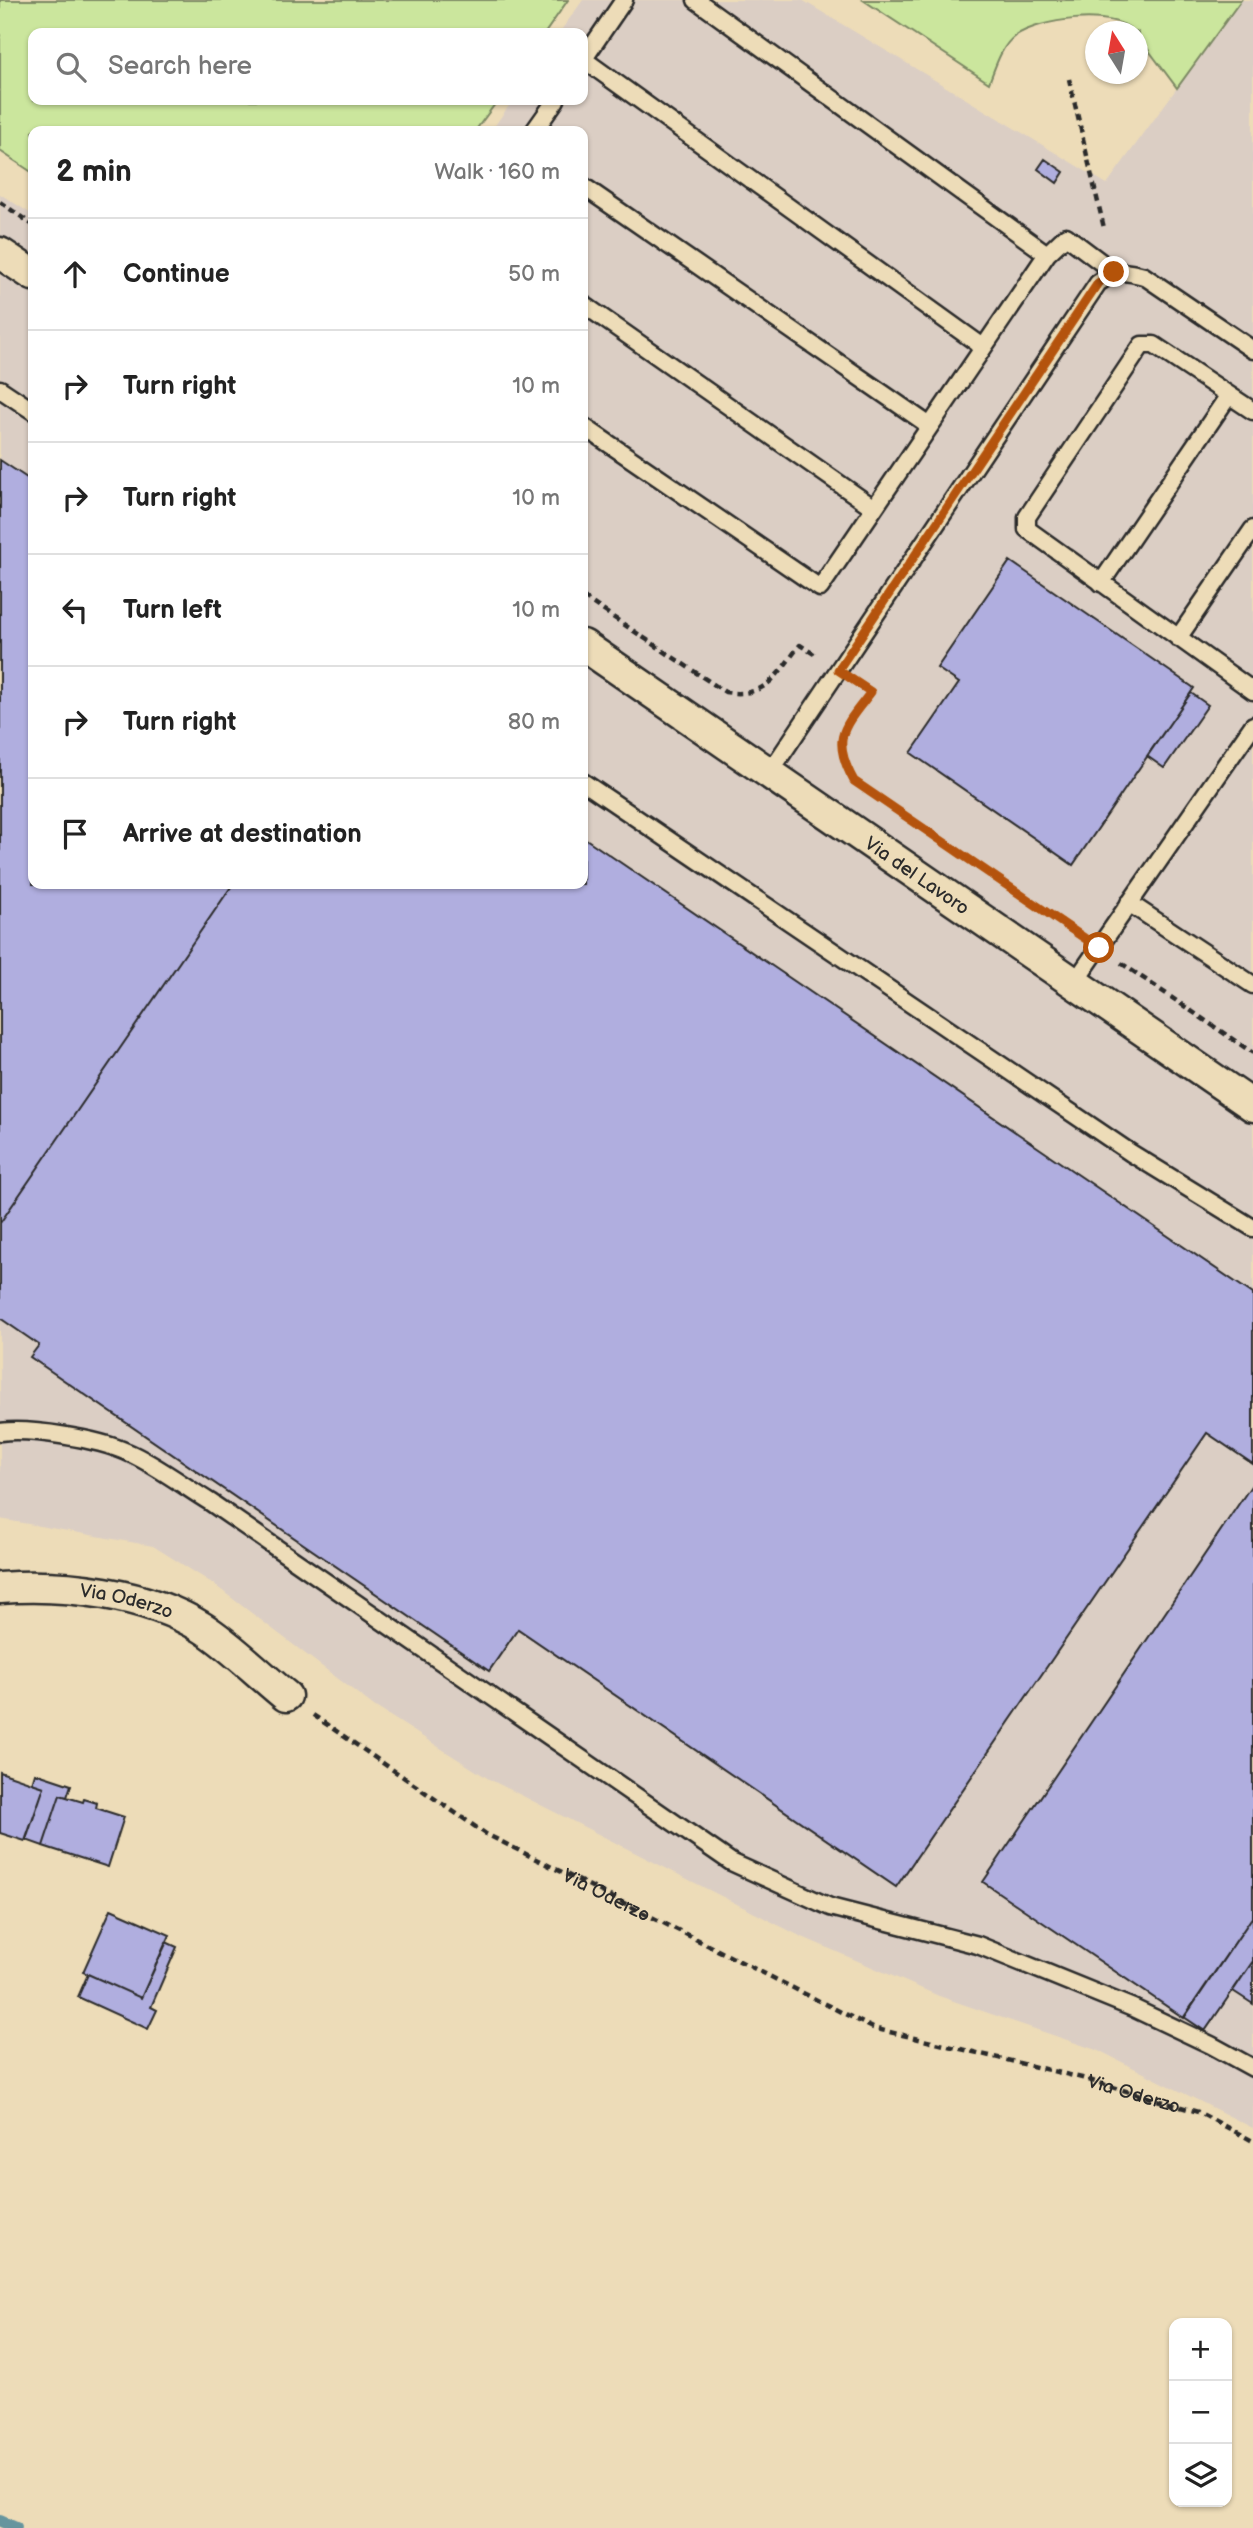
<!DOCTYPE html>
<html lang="en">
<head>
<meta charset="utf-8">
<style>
	body { margin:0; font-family:"Balsamiq Sans",sans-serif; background:#f6f6f6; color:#222 }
	.controls { position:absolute; right:21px; bottom:21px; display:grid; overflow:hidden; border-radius:14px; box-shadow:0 2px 5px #0004 }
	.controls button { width:63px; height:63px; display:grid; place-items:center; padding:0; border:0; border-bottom:2px solid #e0e0e0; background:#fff; color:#222; font:35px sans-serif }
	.compass { position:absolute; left:1085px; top:21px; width:63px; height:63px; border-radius:50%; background:#fff; box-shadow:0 2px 5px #0004; rotate:349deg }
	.stop { position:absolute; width:21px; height:21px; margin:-16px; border:5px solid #b45309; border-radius:50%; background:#fff }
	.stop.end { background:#b45309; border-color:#fff; box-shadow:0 2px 7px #0008 }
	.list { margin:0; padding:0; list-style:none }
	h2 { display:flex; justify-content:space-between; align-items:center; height:91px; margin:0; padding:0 28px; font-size:30px }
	h2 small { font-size:23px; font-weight:400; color:#767676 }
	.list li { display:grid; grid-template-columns:46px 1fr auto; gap:21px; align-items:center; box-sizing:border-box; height:112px; padding:0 28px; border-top:2px solid #e0e0e0 }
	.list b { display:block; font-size:26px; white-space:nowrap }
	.list em { font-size:23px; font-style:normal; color:#767676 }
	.icon { flex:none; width:38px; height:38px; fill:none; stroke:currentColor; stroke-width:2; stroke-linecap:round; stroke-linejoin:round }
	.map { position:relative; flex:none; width:1253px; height:2528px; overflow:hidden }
	.search { position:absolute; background:#fff; box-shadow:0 2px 5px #0004; left:28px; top:28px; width:560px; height:77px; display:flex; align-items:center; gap:18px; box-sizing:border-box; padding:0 24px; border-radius:14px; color:#767676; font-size:26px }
	.panel { position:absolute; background:#fff; box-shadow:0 2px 5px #0004; left:28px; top:126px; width:560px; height:763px; border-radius:14px }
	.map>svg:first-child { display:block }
	.built { fill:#dbcec4 }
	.green { fill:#cbe69d; stroke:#7b8864; stroke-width:2 }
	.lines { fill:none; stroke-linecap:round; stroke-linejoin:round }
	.stream { stroke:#66959e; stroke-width:12 }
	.building { fill:#b0aedf; stroke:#2b2b2b; stroke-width:2 }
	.service-casing { stroke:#2b2b2b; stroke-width:21 }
	.minor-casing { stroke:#2b2b2b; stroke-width:35 }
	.path { stroke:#2b2b2b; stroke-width:4.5; stroke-dasharray:7 5; stroke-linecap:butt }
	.service { stroke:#eddcb8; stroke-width:16 }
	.minor { stroke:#eddcb8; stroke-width:30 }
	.route { stroke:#b45309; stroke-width:9 }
	.labels { text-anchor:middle; stroke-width:5; stroke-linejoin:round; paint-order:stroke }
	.street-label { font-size:19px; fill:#2b2b2b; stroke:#eddcb8 }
</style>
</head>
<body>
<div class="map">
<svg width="1253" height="2528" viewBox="0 0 1253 2528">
	<rect width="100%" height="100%" fill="#eddcb8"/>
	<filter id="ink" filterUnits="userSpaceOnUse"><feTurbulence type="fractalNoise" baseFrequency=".0143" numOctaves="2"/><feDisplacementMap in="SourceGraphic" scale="14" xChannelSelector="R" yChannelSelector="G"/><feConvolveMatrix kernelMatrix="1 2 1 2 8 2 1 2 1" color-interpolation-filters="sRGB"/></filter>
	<g filter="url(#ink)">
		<path class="built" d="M583,0H802L1107,184L1241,0H1253V2128L1102,2052L939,1996L800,1936L489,1779L374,1706L212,1583L153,1546L0,1519V194L33,215V884H583V131H491L513,100H583V33H559Z"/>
		<path class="green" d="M0,0H568L545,33H33V100H498L475,131H33V173L0,151Z
			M863,0H1241L1177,88L1138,36V32L1133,31C1113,9 1038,19 1015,36C1001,46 995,68 989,83Z"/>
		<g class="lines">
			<path class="stream" d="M0,2521L16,2528"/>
		</g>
		<path class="building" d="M1045,159L1064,172L1057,183L1038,169Z
			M0,460L33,482V884H233L0,1223Z
			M1010,561L1194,688L1073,865L911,753L959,683L937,668Z
			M1191,693L1208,705L1164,768L1147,756Z
			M583,837L1253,1294V1464L1207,1433L896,1887L518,1629L489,1671L30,1357L39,1345L0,1318V1223L233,884H583Z
			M1253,1483V1916L1184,2018L983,1882Z
			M0,1772L44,1787L25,1841L0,1833Z
			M35,1773L71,1785L67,1797L60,1795L43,1846L26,1840L44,1787L32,1783Z
			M60,1795L83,1802L84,1799L97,1803L96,1808L124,1817L108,1867L43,1846Z
			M111,1909L170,1935L141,1998L83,1972Z
			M1253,1916V1961L1205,2031L1184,2017Z
			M166,1942L177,1947L151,2007L157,2010L148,2029L78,1997L88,1974L141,1998Z
			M1253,1961V2004L1233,1991Z"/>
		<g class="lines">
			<g class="service-casing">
				<path id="service" d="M696,0L1047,254L1066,236L1114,272
					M583,59L983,347
					M583,60L624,0
					M534,131L556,100
					M583,186L930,426
					M583,304L874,508
					M0,389L33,411
					M1253,411L1154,345H1142L1027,517V529L1253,691
					M583,426L820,588L1047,254
					M1101,583L1229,395
					M1178,638L1253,529
					M770,772L1098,283C1117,270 1122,270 1144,276L1253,350
					M583,782L1131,1153L1253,1228
					M1129,903L1253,985
					M1075,982L1253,725
					M0,1432C31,1428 98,1439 127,1452C154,1463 185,1487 210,1502L731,1862L830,1907L978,1945L1133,2008L1211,2045L1253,2068"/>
			</g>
			<g class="minor-casing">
				<g id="minor">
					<path d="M0,253L33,275"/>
					<path id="s2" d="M583,645L1253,1106"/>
					<path id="s3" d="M0,1588C64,1583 147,1593 203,1628C230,1645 261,1676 286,1696"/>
				</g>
			</g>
			<g class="path">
				<path d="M1069,79L1104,228"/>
				<path d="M0,202L33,225"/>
				<path d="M583,597L725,692C767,699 777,674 800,645L817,656"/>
				<path d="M859,684L871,692C844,727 830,738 854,781L1076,932"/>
				<path d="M1121,963L1253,1053"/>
				<path id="s1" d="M313,1715L486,1834L873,2028L1082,2078L1198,2112L1253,2141"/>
			</g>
			<use href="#service" class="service"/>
			<use href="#minor" class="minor"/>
		</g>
	</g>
	<g class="lines" filter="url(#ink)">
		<path class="route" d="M1099,948L854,781C830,738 844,727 871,692L838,670L1098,283L1114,272"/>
	</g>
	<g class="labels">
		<g class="street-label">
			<text dy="7" stroke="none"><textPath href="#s2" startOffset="406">Via del Lavoro</textPath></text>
			<text dy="7" stroke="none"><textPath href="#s3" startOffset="128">Via Oderzo</textPath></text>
			<text dy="7" stroke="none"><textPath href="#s1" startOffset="345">Via Oderzo</textPath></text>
			<text dy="7" stroke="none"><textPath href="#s1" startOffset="912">Via Oderzo</textPath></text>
		</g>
	</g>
</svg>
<div class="controls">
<button>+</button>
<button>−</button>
<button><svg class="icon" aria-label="layers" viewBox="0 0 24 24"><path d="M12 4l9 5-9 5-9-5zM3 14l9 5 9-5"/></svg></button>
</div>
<svg class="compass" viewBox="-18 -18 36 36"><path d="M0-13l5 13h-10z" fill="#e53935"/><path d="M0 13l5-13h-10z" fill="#767676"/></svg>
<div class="stop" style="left:1099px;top:948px"></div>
<div class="stop end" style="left:1114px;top:272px"></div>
<div class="search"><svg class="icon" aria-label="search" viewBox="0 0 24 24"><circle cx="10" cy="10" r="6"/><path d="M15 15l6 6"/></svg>Search here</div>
<section class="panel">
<h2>2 min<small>Walk · 160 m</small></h2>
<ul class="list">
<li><svg class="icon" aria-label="ahead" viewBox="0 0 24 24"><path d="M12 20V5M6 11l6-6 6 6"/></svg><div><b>Continue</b></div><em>50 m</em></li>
<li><svg class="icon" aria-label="right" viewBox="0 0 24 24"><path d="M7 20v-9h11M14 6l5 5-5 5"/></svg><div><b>Turn right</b></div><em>10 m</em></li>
<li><svg class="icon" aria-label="right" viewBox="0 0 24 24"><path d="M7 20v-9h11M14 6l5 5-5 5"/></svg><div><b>Turn right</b></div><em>10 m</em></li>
<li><svg class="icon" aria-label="left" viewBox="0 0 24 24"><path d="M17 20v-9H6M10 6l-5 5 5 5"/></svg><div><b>Turn left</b></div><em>10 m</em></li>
<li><svg class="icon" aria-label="right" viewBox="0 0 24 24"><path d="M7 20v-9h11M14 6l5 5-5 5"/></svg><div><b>Turn right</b></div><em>80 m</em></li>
<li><svg class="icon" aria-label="arrive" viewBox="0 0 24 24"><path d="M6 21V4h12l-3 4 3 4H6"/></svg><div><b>Arrive at destination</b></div></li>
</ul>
</section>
</div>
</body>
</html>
